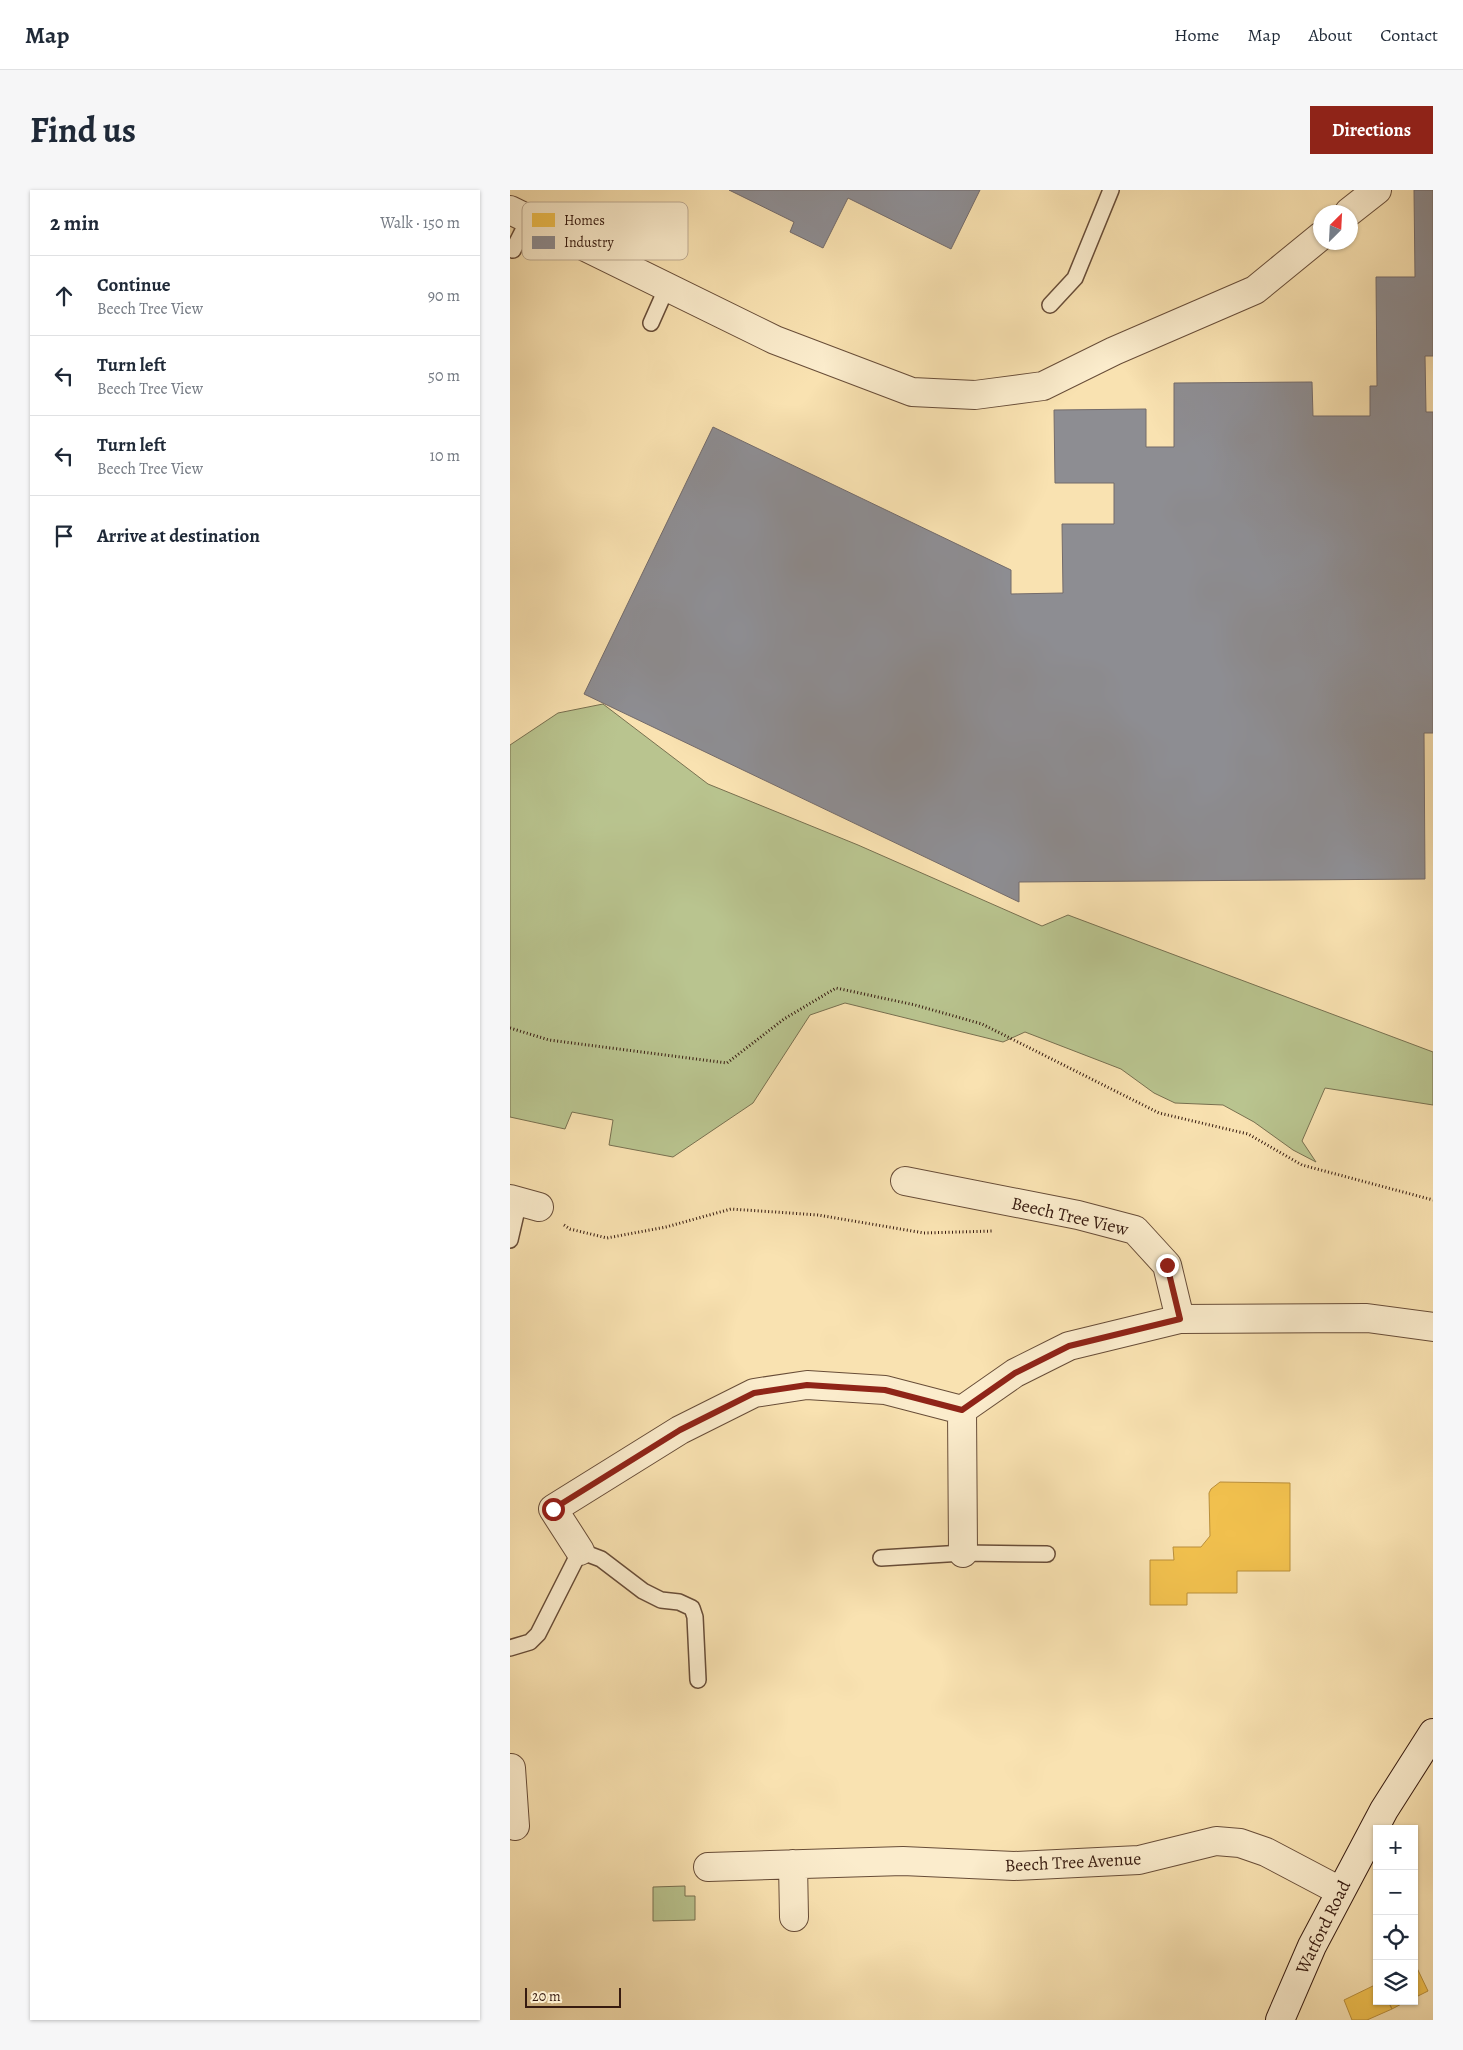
<!DOCTYPE html>
<html lang="en">
<head>
<meta charset="utf-8">
<style>
	body { margin:0; font-family:Alegreya,serif; background:#f6f6f7; color:#1f2937 }
	.controls { position:absolute; right:15px; bottom:15px; display:grid; overflow:hidden; border-radius:0px; box-shadow:0 1px 4px #0004 }
	.controls button { width:45px; height:45px; display:grid; place-items:center; padding:0; border:0; border-bottom:1px solid #e0e1e3; background:#fff; color:#1f2937; font:25px sans-serif }
	.compass { position:absolute; left:803px; top:15px; width:45px; height:45px; border-radius:50%; background:#fff; box-shadow:0 1px 4px #0004; rotate:24deg }
	.scale { position:absolute; left:15px; bottom:12px; width:96px; box-sizing:border-box; padding-left:5px; border:2px solid #371b10; border-top:0; font-size:14px; line-height:18px; white-space:nowrap; color:#371b10; -webkit-text-stroke:4px #fbeccc; paint-order:stroke }
	.stop { position:absolute; width:15px; height:15px; margin:-11px; border:4px solid #8f2418; border-radius:50%; background:#fff }
	.stop.end { background:#8f2418; border-color:#fff; box-shadow:0 1px 5px #0008 }
	.list { margin:0; padding:0; list-style:none }
	h2 { display:flex; justify-content:space-between; align-items:center; height:65px; margin:0; padding:0 20px; font-size:21px }
	h2 small { font-size:16px; font-weight:400; color:#747a83 }
	.list li { display:grid; grid-template-columns:32px 1fr auto; gap:15px; align-items:center; box-sizing:border-box; height:80px; padding:0 20px; border-top:1px solid #e0e1e3 }
	.list b { display:block; font-size:19px; white-space:nowrap }
	.list p { margin:0; font-size:16px; white-space:nowrap; color:#747a83 }
	.list em { font-size:16px; font-style:normal; color:#747a83 }
	.icon { flex:none; width:28px; height:28px; fill:none; stroke:currentColor; stroke-width:2; stroke-linecap:round; stroke-linejoin:round }
	.map { position:relative; flex:none; width:923px; height:1830px; overflow:hidden; border-radius:0px }
	header { display:flex; align-items:center; gap:30px; box-sizing:border-box; height:70px; padding:0 25px; background:#fff; border-bottom:1px solid #e0e1e3 }
	header strong { font-size:24px }
	nav { display:flex; gap:28px; margin-inline-start:auto; font-size:18px }
	.intro { display:flex; align-items:center; justify-content:space-between; box-sizing:border-box; height:120px; padding:0 30px }
	h1 { margin:0; font-size:35px }
	.button { padding:12px 22px; border-radius:0px; background:#8f2418; color:#fff; font-size:18px; font-weight:700 }
	main { display:flex; gap:30px; padding:0 30px }
	aside { flex:1; background:#fff; border-radius:0px; box-shadow:0 1px 4px #0004 }
	.map>svg:first-child { display:block }
	.green { fill:#b9c48f; stroke:#787050 }
	.homes { fill:#f2c14e; stroke:#ba8f3b }
	.industry { fill:#8d8d92; stroke:#736b6b }
	.lines { fill:none; stroke-linecap:round; stroke-linejoin:round }
	.lane-casing { stroke:#684d38; stroke-width:18 }
	.street-casing { stroke:#684d38; stroke-width:30 }
	.secondary-casing { stroke:#371b10; stroke-width:30 }
	.path { stroke:#371b10; stroke-width:3; stroke-dasharray:1 2.5; stroke-linecap:butt }
	.lane { stroke:#fbeccc; stroke-width:15 }
	.street { stroke:#fbeccc; stroke-width:28 }
	.secondary { stroke:#fbeccc; stroke-width:28 }
	.route { stroke:#8f2418; stroke-width:6 }
	.labels { text-anchor:middle; stroke-width:5; stroke-linejoin:round; paint-order:stroke }
	.street-label { font-size:18px; fill:#371b10; stroke:#fbeccc }
	.key { fill:#fbeccc; stroke:#c0ad94; stroke-width:1 }
	.key-label { font-size:14px; fill:#371b10 }
</style>
</head>
<body>
<header>
<strong>Map</strong>
<nav><a>Home</a><a>Map</a><a>About</a><a>Contact</a></nav>
</header>
<div class="intro"><h1>Find us</h1><a class="button">Directions</a></div>
<main>
<aside>
<h2>2 min<small>Walk · 150 m</small></h2>
<ul class="list">
<li><svg class="icon" aria-label="ahead" viewBox="0 0 24 24"><path d="M12 20V5M6 11l6-6 6 6"/></svg><div><b>Continue</b><p>Beech Tree View</p></div><em>90 m</em></li>
<li><svg class="icon" aria-label="left" viewBox="0 0 24 24"><path d="M17 20v-9H6M10 6l-5 5 5 5"/></svg><div><b>Turn left</b><p>Beech Tree View</p></div><em>50 m</em></li>
<li><svg class="icon" aria-label="left" viewBox="0 0 24 24"><path d="M17 20v-9H6M10 6l-5 5 5 5"/></svg><div><b>Turn left</b><p>Beech Tree View</p></div><em>10 m</em></li>
<li><svg class="icon" aria-label="arrive" viewBox="0 0 24 24"><path d="M6 21V4h12l-3 4 3 4H6"/></svg><div><b>Arrive at destination</b></div></li>
</ul>
</aside>
<div class="map">
<svg width="923" height="1830" viewBox="0 0 923 1830">
	<rect width="100%" height="100%" fill="#f9e2b1"/>
	<filter id="stains"><feTurbulence type="fractalNoise" baseFrequency=".004" numOctaves="4"/><feColorMatrix values="0 0 0 0 .2 0 0 0 0 .09 0 0 0 0 .02 0 0 0 .5 -.17"/></filter>
	<radialGradient id="worn" r=".72"><stop offset=".6" stop-color="#630" stop-opacity="0"/><stop offset="1" stop-color="#630" stop-opacity=".3"/></radialGradient>
	<path class="green" d="M93,514L198,594L348,655L532,736L558,725L923,862V915L815,898L792,951L806,972L783,960L744,932L713,915L665,913L644,903L611,879L515,842L493,852L335,813L300,825L243,913L163,967L99,955L103,930L62,922L55,939L0,927V555L48,523Z
		M175,1696V1706H185V1730L143,1731V1697Z"/>
	<path class="homes" d="M710,1292L780,1293V1381H727V1403H677V1415H640V1370H664L663,1357H691L700,1346L699,1303L701,1299Z
		M906,1776L918,1801L904,1808V1777Z
		M867,1794V1811H878L882,1819L857,1830H842L834,1810Z
		M878,1811H897L882,1819Z"/>
	<path class="industry" d="M219,0H470L441,59L338,8L313,58L280,42L284,32Z
		M904,0H923V166H915L916,222H923V543H914L915,689L509,692V712L74,504L203,237L501,380V404L553,403L552,334H604V293H545L544,220L636,219V257H664V193L802,192L803,226H860V196H867L866,87H905Z"/>
	<g class="lines">
		<g class="lane-casing">
			<path id="lane" d="M3,60L19,29
				M540,115L565,88L601,0
				M141,133L157,97
				M0,1050L9,1011
				M371,1368L453,1363L537,1364
				M0,1458L20,1452L28,1444L70,1361L91,1369L133,1401L151,1410L169,1412L182,1418L185,1427L188,1490"/>
		</g>
		<g class="street-casing">
			<path id="street" d="M0,20L265,150L402,202L465,205L533,196L604,161L745,100L811,46
				M839,22L867,0
				M395,991L568,1025L625,1040L657,1075L670,1129
				M0,1009L29,1017
				M452,1220L505,1183L559,1156L670,1129L857,1128L923,1137
				M452,1220L453,1363
				M70,1361L43,1319L170,1240L244,1203L297,1195L375,1200L452,1220
				M1,1578L5,1636
				M283,1674L284,1727
				M198,1677L393,1671L504,1676L629,1670L706,1651L730,1653L756,1662L830,1701"/>
		</g>
		<g class="secondary-casing">
			<path id="secondary" d="M770,1830L802,1756L874,1620L923,1543"/>
		</g>
		<path class="path" d="M0,838L39,850L217,873L274,829L326,798L405,815L472,834L649,923L738,944L792,975L923,1010
			M54,1035L60,1039L97,1048L156,1037L221,1019L308,1025L414,1043L483,1041"/>
		<use href="#lane" class="lane"/>
		<use href="#street" class="street"/>
		<use href="#secondary" class="secondary"/>
	</g>
	<g class="lines">
		<path class="route" d="M43,1319L170,1240L244,1203L297,1195L375,1200L452,1220L505,1183L559,1156L670,1129L657,1075"/>
	</g>
	<g class="labels">
		<g class="street-label">
			<text transform="translate(560 1026) rotate(13)" y="6">Beech Tree View</text>
			<text transform="translate(563 1672) rotate(-3)" y="6">Beech Tree Avenue</text>
			<text transform="translate(813 1737) rotate(-64)" y="6">Watford Road</text>
		</g>
	</g>
	<rect x="12" y="12" width="166" height="58" rx="8" class="key"/>
	<rect x="22" y="23" width="23" height="14" fill="#f2c14e"/>
	<rect x="22" y="46" width="23" height="13" fill="#8d8d92"/>
	<g class="key-label">
		<text x="54" y="35">Homes</text>
		<text x="54" y="57">Industry</text>
	</g>
	<rect width="100%" height="100%" filter="url(#stains)"/>
	<rect width="100%" height="100%" fill="url(#worn)"/>
</svg>
<div class="controls">
<button>+</button>
<button>−</button>
<button><svg class="icon" aria-label="locate" viewBox="0 0 24 24"><circle cx="12" cy="12" r="6"/><path d="M12 2v4M12 18v4M2 12h4M18 12h4"/></svg></button>
<button><svg class="icon" aria-label="layers" viewBox="0 0 24 24"><path d="M12 4l9 5-9 5-9-5zM3 14l9 5 9-5"/></svg></button>
</div>
<svg class="compass" viewBox="-18 -18 36 36"><path d="M0-13l5 13h-10z" fill="#e53935"/><path d="M0 13l5-13h-10z" fill="#747a83"/></svg>
<div class="scale">20 m</div>
<div class="stop" style="left:43px;top:1319px"></div>
<div class="stop end" style="left:657px;top:1075px"></div>
</div>
</main>
</body>
</html>
